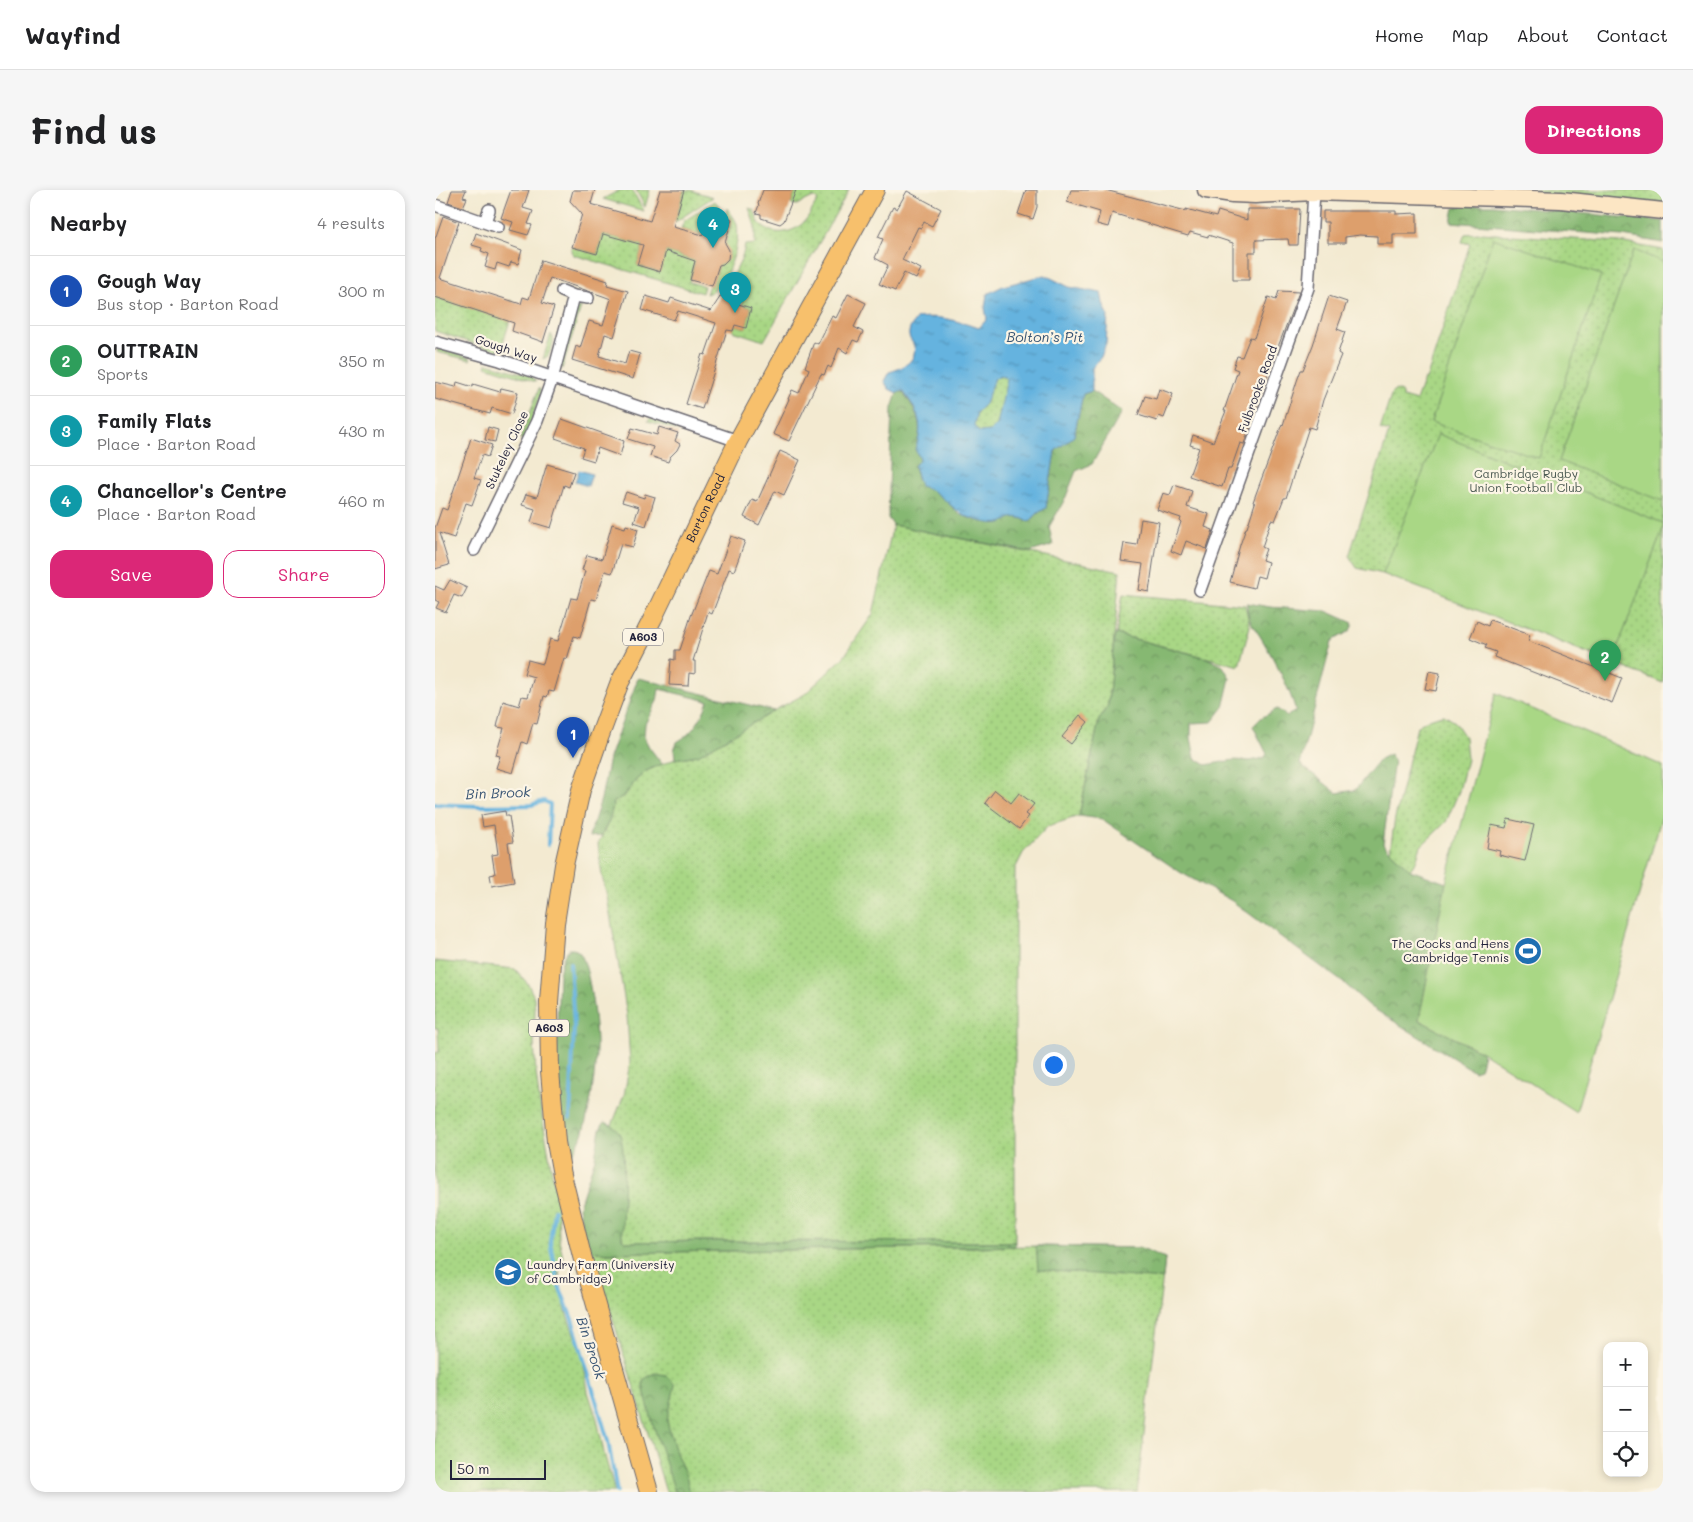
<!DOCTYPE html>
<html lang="en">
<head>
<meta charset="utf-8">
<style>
	body { margin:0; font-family:Mali,sans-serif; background:#f6f6f6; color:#202124 }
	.controls { position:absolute; right:15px; bottom:15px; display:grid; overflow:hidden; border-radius:10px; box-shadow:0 2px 8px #0003 }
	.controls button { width:45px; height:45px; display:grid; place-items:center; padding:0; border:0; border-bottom:1px solid #e0e0e0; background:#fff; color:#202124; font:25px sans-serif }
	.scale { position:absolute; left:15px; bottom:12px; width:96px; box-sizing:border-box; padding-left:5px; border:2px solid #22223b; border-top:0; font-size:14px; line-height:18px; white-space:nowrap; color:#22223b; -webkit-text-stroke:4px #fcf5e5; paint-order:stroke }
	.you { position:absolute; left:618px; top:874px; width:18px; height:18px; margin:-12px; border:4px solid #fff; border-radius:50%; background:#1a73e8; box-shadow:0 0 0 8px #1a73e833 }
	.badge { display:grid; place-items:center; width:32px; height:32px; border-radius:50%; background:#db2777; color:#fff; font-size:16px; font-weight:700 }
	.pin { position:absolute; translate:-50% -41px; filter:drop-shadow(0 1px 2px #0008) }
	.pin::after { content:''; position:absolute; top:26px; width:18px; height:15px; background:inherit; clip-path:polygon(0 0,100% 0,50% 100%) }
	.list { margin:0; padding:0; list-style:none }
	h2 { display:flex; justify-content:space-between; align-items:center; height:65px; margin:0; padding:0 20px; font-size:21px }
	h2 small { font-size:16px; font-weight:400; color:#757577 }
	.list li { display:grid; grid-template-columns:32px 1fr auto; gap:15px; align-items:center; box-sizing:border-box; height:70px; padding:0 20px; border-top:1px solid #e0e0e0 }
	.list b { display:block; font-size:19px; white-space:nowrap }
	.list p { margin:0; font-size:16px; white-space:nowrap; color:#757577 }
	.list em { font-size:16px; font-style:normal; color:#757577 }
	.actions { display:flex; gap:10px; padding:15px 20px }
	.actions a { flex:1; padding:11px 0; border:1px solid #db2777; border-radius:15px; text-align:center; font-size:18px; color:#db2777 }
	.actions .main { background:#db2777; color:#fff }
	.icon { flex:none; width:28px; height:28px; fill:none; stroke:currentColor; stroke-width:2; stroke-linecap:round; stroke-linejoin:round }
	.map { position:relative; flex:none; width:1228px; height:1302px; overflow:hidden; border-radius:15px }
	header { display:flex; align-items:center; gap:30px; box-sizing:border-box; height:70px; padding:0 25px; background:#fff; border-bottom:1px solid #e0e0e0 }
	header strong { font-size:24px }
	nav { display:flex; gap:28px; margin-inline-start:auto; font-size:18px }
	.intro { display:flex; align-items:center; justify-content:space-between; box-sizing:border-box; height:120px; padding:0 30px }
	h1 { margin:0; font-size:35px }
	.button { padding:12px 22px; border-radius:15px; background:#db2777; color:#fff; font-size:18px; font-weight:700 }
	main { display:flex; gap:30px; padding:0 30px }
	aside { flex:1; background:#fff; border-radius:15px; box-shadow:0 2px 8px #0003 }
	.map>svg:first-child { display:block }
	.green { fill:url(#green-dots); stroke:#667c60 }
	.forest { fill:url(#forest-crowns); stroke:#546d56 }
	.pitch { fill:#a9d785; stroke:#667c60 }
	.water { fill:url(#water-ripples); stroke:#446a8d; fill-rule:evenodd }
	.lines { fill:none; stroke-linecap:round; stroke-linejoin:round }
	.stream { stroke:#65b3df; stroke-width:4 }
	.building { fill:#dd9f6c }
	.street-casing { stroke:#6b6870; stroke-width:14 }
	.secondary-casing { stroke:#6b6870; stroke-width:19 }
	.primary-casing { stroke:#6b6870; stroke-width:20 }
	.street { stroke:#fff; stroke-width:11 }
	.secondary { stroke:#fce6c4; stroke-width:16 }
	.primary { stroke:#f7c06c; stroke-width:18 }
	.labels { text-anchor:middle; stroke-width:4.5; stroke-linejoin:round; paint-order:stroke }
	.shield { fill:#fcf5e5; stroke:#63616e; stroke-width:1 }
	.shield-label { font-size:11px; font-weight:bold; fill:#22223b }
	.street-label { font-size:12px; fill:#22223b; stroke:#fcf5e5 }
	.park-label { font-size:12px; fill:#4a5851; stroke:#fcf5e5 }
	.poi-label { font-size:12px; fill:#22223b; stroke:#fcf5e5; text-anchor:end }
	.water-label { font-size:14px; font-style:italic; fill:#395574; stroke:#fcf5e5 }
</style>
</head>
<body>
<header>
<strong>Wayfind</strong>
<nav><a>Home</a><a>Map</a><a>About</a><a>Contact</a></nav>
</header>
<div class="intro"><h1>Find us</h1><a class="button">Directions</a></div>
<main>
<aside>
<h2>Nearby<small>4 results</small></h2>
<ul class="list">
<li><span class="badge" style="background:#1a4fb4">1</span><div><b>Gough Way</b><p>Bus stop · Barton Road</p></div><em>300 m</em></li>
<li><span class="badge" style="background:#2e9e5b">2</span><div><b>OUTTRAIN</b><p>Sports</p></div><em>350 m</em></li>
<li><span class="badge" style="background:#0f9aa8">3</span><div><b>Family Flats</b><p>Place · Barton Road</p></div><em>430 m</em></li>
<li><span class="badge" style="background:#0f9aa8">4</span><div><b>Chancellor's Centre</b><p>Place · Barton Road</p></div><em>460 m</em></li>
</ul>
<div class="actions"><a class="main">Save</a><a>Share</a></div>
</aside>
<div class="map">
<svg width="1228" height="1302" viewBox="0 0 1228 1302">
	<defs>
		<pattern id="green-dots" width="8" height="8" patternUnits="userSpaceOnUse" patternTransform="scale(1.25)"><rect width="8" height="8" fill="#a9d785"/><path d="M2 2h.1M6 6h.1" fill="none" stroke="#91b874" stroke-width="1.8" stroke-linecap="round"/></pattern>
		<pattern id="forest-crowns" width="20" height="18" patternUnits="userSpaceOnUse" patternTransform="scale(1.25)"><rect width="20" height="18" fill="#86b872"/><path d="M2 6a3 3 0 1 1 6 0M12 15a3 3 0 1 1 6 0" fill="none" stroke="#6d955f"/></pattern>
		<pattern id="water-ripples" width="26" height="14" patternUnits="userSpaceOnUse" patternTransform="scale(1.25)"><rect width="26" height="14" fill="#65b3df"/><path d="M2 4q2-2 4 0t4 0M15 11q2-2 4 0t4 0" fill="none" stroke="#5391b6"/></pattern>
	</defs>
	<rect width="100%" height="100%" fill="#fcf5e5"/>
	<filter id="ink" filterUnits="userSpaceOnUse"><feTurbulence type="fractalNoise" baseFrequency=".02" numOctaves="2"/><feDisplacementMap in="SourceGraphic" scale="10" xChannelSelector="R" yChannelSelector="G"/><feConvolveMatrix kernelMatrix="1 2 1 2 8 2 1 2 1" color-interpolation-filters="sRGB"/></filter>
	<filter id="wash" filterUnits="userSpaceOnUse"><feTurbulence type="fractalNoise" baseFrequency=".0096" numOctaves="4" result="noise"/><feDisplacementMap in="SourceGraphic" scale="20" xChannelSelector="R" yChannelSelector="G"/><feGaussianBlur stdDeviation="1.12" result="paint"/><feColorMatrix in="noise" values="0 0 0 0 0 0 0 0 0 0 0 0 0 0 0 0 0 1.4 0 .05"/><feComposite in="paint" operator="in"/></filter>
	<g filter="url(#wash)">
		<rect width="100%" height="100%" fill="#f3ead1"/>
		<path class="green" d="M185,0H197L209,21L168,9Z
			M201,0H215L210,17Z
			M249,0H255L278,7L240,32Z
			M361,0H414L329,151L298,141L300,135L311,138L316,118L308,115L307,109L289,101C298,86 307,73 310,55L320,54V36L314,18L319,20C321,26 323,33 328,37C340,46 358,43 368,33C374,27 378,18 383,10L378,7L362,15L356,14Z
			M979,0H1228V17Z
			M280,11L284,16L282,21L275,19L268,45L246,39L249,31Z
			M292,18C296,24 301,29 302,35C306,54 291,99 271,104L274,95L277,96L284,75C294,73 298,62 290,55L297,29L290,27Z
			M1045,43L1184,52L1228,60V493L1006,405L948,384L922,378L914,366L954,242L945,239L957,203L961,200L966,202L968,207L981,211L989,189L991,190L1035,54L1027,52L1030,44Z
			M168,44L208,55L202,75L224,82L231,61L260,71L254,92L269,96L267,103L139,65L136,61L137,57L162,64Z
			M0,107L68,129L74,110L81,112L65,162L0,141Z
			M147,113L127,179L125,173L139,122Z
			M116,144C121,151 116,159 113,166L108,169Z
			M3,158L36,168L35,170L2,162Z
			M52,173L96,186L101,192L51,176Z
			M566,185L573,188L562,235L555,241L544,242L539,236L542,222L550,214L560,188Z
			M104,198L106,202L90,250L85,249Z
			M215,228L254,241L253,244L213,231Z
			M458,335L685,381L673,515L664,530L644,626L613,636L588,663L580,679V1052L277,1051L192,1052L187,1050L186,1030L188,983L187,962L185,945L177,935L189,905L195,873L192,825L172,706L167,686L163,654L174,631L179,612L191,604L201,590L211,581L240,569L263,565L312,535L370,504L408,468L438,424Z
			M688,404L810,415L815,436L804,476L681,444Z
			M1009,525L1020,532L1030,547L1032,569L1024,601L1011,632L986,656L981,671L975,680L955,661L960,628L982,537C990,530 998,527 1009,525Z
			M0,771L80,779L93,794L99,807L100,821L99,853L101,883L104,908L123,1017L124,1049L128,1068L124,1081L126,1099L132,1125L148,1168L153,1202L162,1229L169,1263L180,1302H0V863L4,862L3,838H0Z
			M601,1056L706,1058L730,1068L702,1302H231L157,1061L172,1063Z"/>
		<path class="forest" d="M1029,15H1058L1228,31V53L1188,46L1016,32L1019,18Z
			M467,201C482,221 490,235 480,259L485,269L479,277L483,291L505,305L524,324L537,329L565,333L577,327L585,328L595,332L603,323L611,318L620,261L639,246L648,204L657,201L687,222L657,274L641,281L630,309L614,337L618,355L595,362L458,335L453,328L457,218L462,203Z
			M812,413L835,417L891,421L918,433L915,441L897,451L865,574L902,603L920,600L945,569L955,564L959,570L948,654L975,680L1011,693L984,830L1047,862L1048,868L1045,879L1039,881L936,817L910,794L797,711L745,682L667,629L644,626L664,530L673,515L679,449L681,444L772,468L788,476L795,488L788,518L777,532L756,533V548L760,568L771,575L799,570L815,571L829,568L832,564L818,536L826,528L842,519L852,526L861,521C854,497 841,473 828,451C819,435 812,433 812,413Z
			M203,488L339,521L263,565L240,569L239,560L242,552C258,543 267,529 273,511L224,499L222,511L210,534L209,547L214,557L227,574L211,581L201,590L191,604L179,612L174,631L166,646L154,647L166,609L174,568Z
			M134,759C138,759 141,759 144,762C155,773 162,843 161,860C161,881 152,955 134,966L130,965L121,868L124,785C126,775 127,766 134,759Z
			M169,932C176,934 180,936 184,943C193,958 186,1028 187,1049L192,1052L277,1051L580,1052V1056L172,1063L157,1061L152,1056L146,1032L144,1016L160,968L165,939Z
			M601,1056L706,1058L730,1068L728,1089L603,1080Z
			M219,1183L231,1185L240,1195L232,1231L241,1263L251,1286L255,1302H240L217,1231L208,1196V1190Z"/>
		<path class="pitch" d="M1058,48L1166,85L1104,268L996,232Z
			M1199,60L1228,72V311L1124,271Z
			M1003,244L1228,333V339L1177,472L948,384Z
			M1061,503L1228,576V622L1141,922L1047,862L984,830L1011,693Z"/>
		<path class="water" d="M610,85L634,97L666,103L668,113L673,125L671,154L666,167L657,178V201L648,204L639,246L620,261L611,318L603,323L594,332C587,328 580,325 572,330C570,331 568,333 565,333C558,335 545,331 538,329C517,323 507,300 485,296L479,276L485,269L480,259C490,235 483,221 468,201L462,203L454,199L449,191L454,182C466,179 483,171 479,156C478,152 474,149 474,146C473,139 478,133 482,128C506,125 521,131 544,138L552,129L550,118L552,104L568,96ZM566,185L572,189L562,235L555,241L544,242L539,236L542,222L550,214L560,188Z
			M144,280L157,284L153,296L140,292Z"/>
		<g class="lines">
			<path class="stream" d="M0,614L44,616L96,615L109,611L115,614L113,655
				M135,773L139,836L135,928
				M119,1020L115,1052L123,1093L138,1132L173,1251L182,1302"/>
		</g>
		<g id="blocks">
			<path class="building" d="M17,0H31L28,7L32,8L28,17L13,12Z
				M76,0H94L88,18L98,21L93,34L97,35L93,45L75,40L78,32L66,28Z
				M138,0H160L156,14L215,31L225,0H249L238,37L268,45L274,22L297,29L290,53L294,60L293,69L288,74L284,75L277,96L255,90L260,71L231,61L225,82L202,75L208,55L168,44L162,64L137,57L147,24L135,11Z
				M328,0H361L349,31L345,34L326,28V24L321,23L324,15L323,14Z
				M591,0H602V17L598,29L583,24Z
				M636,0H670L751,21V19L781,27L783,21L812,30V19H865L863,55H854L853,49L821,50V62H814V90H798V53L773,45V47L755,42L753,46L677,23L673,37L662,34L665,22L632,12Z
				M472,1L506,19L497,36L489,32L486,38L483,37L467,70L486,79L481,89L469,83L460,101L444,94L453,75L440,68L448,49L443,47L458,17L462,19Z
				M888,21H961V24L982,23V44H958V54H942V46L925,45L910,47V53H893V32H888Z
				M8,26L24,32L5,88L86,114L88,107L94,109L106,70L173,91L172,95L193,101L179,147L170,144L164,166L190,174L194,161L205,164L198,189L137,170L141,156L145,158L154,131L168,135L176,109L168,106L115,88L107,113L119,117L108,152L77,141L79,133L0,107V49Z
				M41,43L87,60L83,74L76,72L74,77L62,73L60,80L50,77L54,64L46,61L47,58L37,55Z
				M289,101L299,107L297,112L316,118L311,138L300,135L298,141L292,140L267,219L251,214L267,164L270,165L281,133L243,121L239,130L207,120L211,106L234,113L236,108L276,121Z
				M844,101L864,102L833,183L809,254L805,253L796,279H793L787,297L754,286L764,258L755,255L758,245L778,252L791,221H789L791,215L803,180L798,178L802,166L807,167L815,147L819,148L833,107L841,110Z
				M413,104L431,113L419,137L428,142L423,152L418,150L412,163L404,158L396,178L393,176L389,185L386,184L354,251L338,244L354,209H353L357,200L364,203L374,179L370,177L379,152L383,154L397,126L401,128Z
				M894,106L912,112L902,139L910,142L903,163L906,165L888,210L880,239L874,237L851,308H849L840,331L836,330L827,357L831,359L827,370L833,372L829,388L822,386L819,398L795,392L805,355L811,338H812L820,313L818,312L822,301L847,234L848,235L862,191L866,180H868L878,155Z
				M0,192L21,197L22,192L38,197V194L65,202L66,198L83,202L77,224L57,218L55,224L0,209Z
				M724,199L738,204L729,228L724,226L722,231L703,225L710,206L721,209Z
				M127,229L189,251L185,266L163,258L159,271L146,267L149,258L120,248Z
				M53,237L63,240L60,252L50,250Z
				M224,237L243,243L240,251L245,254L242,260L235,267L233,272L215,266L218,257L193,249L197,238L222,245Z
				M36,248L57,255L53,267L47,265L39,288L46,290L37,315L31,313L19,348L4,343L14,375L0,379V338L7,318L12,320Z
				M345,261L365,270L349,305L340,301L324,335L309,327L317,310L322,312Z
				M112,274L139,282L134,297L129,295L116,338L96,332L100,319L87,315L91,304L102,307Z
				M739,295L757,301L752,317L774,324L770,337L778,340L772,359L751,351L746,365L736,361L746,332L745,331L746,328L722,320L728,303L735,305Z
				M191,302L209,308L210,304L220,307L211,336L199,332L204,317L187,312Z
				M706,329L724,332L714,402L704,400L708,374L686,371L689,353L702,355Z
				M177,334L190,338L191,335L203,339L198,357L186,354L177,383L170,381L161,410L156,409L145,448L139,446L132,469L129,468L119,502L114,501L112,507L109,506L102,534L98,533L92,554L87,552L78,583L61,578L65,566L61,565L69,538L62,537L68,511L84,516L87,506L93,507L99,487L89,484L93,470L108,474L115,449L123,451L136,408L142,409L150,381L147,380L152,365L167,369Z
				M296,346L310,351L299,381L294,379L277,424L273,422L258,471H260V484L254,483L253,496L234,495L236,469L240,470V460H245L256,426L274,381L282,384Z
				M15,390L32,398L27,408L19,405L11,422L1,418L4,412L0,410V396L9,400Z
				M1055,430L1095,445L1093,451L1187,488L1177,513L1059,467L1061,462L1050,458L1052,455L1035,448L1042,431L1053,436Z
				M994,481L1005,483L1001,501L990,499Z
				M645,525L653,532L636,554L627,547Z
				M560,600L576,613L584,603L599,614L591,624L594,626L584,639L550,613Z
				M70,621L71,626H74L78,652L73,653L79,692L57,696L55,685L60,684L57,665L63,664L59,635L48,637L46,625Z
				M1073,629L1099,635L1090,671L1064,665L1065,661L1052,658L1056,635L1071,638Z"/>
		</g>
	</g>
	<g filter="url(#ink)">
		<use href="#blocks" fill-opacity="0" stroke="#6b6870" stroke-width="1"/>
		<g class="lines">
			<g class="street-casing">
				<path id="street" d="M0,15L63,37
					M50,32L54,20
					M127,101L139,106L153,108
					M0,152L65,170L303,251
					M39,360L102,231L117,189L139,106
					M765,400L873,98L879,2"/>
			</g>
			<g class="secondary-casing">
				<path id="secondary" d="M771,0L798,4L820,5L879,2L1126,10L1228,21"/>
			</g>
			<g class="primary-casing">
				<g id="primary">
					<path id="s1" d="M214,1302L147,1066L127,985L121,952L115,881L114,812L120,733L129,675L146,600L164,548L184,494L218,428L303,251L440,0"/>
				</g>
			</g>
			<use href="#street" class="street"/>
			<use href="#secondary" class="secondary"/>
			<use href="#primary" class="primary"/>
		</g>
	</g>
	<defs>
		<g id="stadium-disc" transform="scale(1.4375)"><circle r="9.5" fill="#1f6fb2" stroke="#fcf5e5"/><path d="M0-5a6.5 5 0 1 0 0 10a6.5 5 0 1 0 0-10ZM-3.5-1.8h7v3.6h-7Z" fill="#fff"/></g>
		<g id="university-disc" transform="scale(1.4375)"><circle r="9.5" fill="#1f6fb2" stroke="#fcf5e5"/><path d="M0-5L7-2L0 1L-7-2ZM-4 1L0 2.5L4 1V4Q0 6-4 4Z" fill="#fff"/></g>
	</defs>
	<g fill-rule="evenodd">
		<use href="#stadium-disc" x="1093" y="761"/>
		<use href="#university-disc" x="73" y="1082"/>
	</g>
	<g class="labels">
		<g class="shield">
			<rect x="188" y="438.5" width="40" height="17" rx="4"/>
			<rect x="94" y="829.5" width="40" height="17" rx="4"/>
		</g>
		<g class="shield-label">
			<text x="208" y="451">A603</text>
			<text x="114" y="842">A603</text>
		</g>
		<g class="street-label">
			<text transform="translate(71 159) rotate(18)" y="4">Gough Way</text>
			<text transform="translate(823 199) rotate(-70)" y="4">Fulbrooke Road</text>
			<text transform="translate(72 260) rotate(-65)" y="4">Stukeley Close</text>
			<text dy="4" stroke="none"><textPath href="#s1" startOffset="1026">Barton Road</textPath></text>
		</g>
		<g class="park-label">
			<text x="1091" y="288">Cambridge Rugby<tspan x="1091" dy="14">Union Football Club</tspan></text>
		</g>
		<g class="poi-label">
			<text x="1074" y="758">The Cocks and Hens<tspan x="1074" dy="14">Cambridge Tennis</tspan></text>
			<text x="92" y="1079" text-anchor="start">Laundry Farm (University<tspan x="92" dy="14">of Cambridge)</tspan></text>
		</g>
		<g class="water-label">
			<text x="610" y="152">Bolton’s Pit</text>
			<text transform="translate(63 603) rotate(-2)" y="5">Bin Brook</text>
			<text transform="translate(156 1158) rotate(72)" y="5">Bin Brook</text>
		</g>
	</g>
</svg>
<div class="controls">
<button>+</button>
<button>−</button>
<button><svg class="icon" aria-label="locate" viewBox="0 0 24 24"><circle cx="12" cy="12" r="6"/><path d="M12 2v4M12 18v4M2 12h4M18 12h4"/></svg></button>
</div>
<div class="scale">50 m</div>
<div class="you"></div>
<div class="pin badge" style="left:138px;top:568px;background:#1a4fb4">1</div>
<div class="pin badge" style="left:1170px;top:491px;background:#2e9e5b">2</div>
<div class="pin badge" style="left:300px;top:123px;background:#0f9aa8">3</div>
<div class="pin badge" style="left:278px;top:58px;background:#0f9aa8">4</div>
</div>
</main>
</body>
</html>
